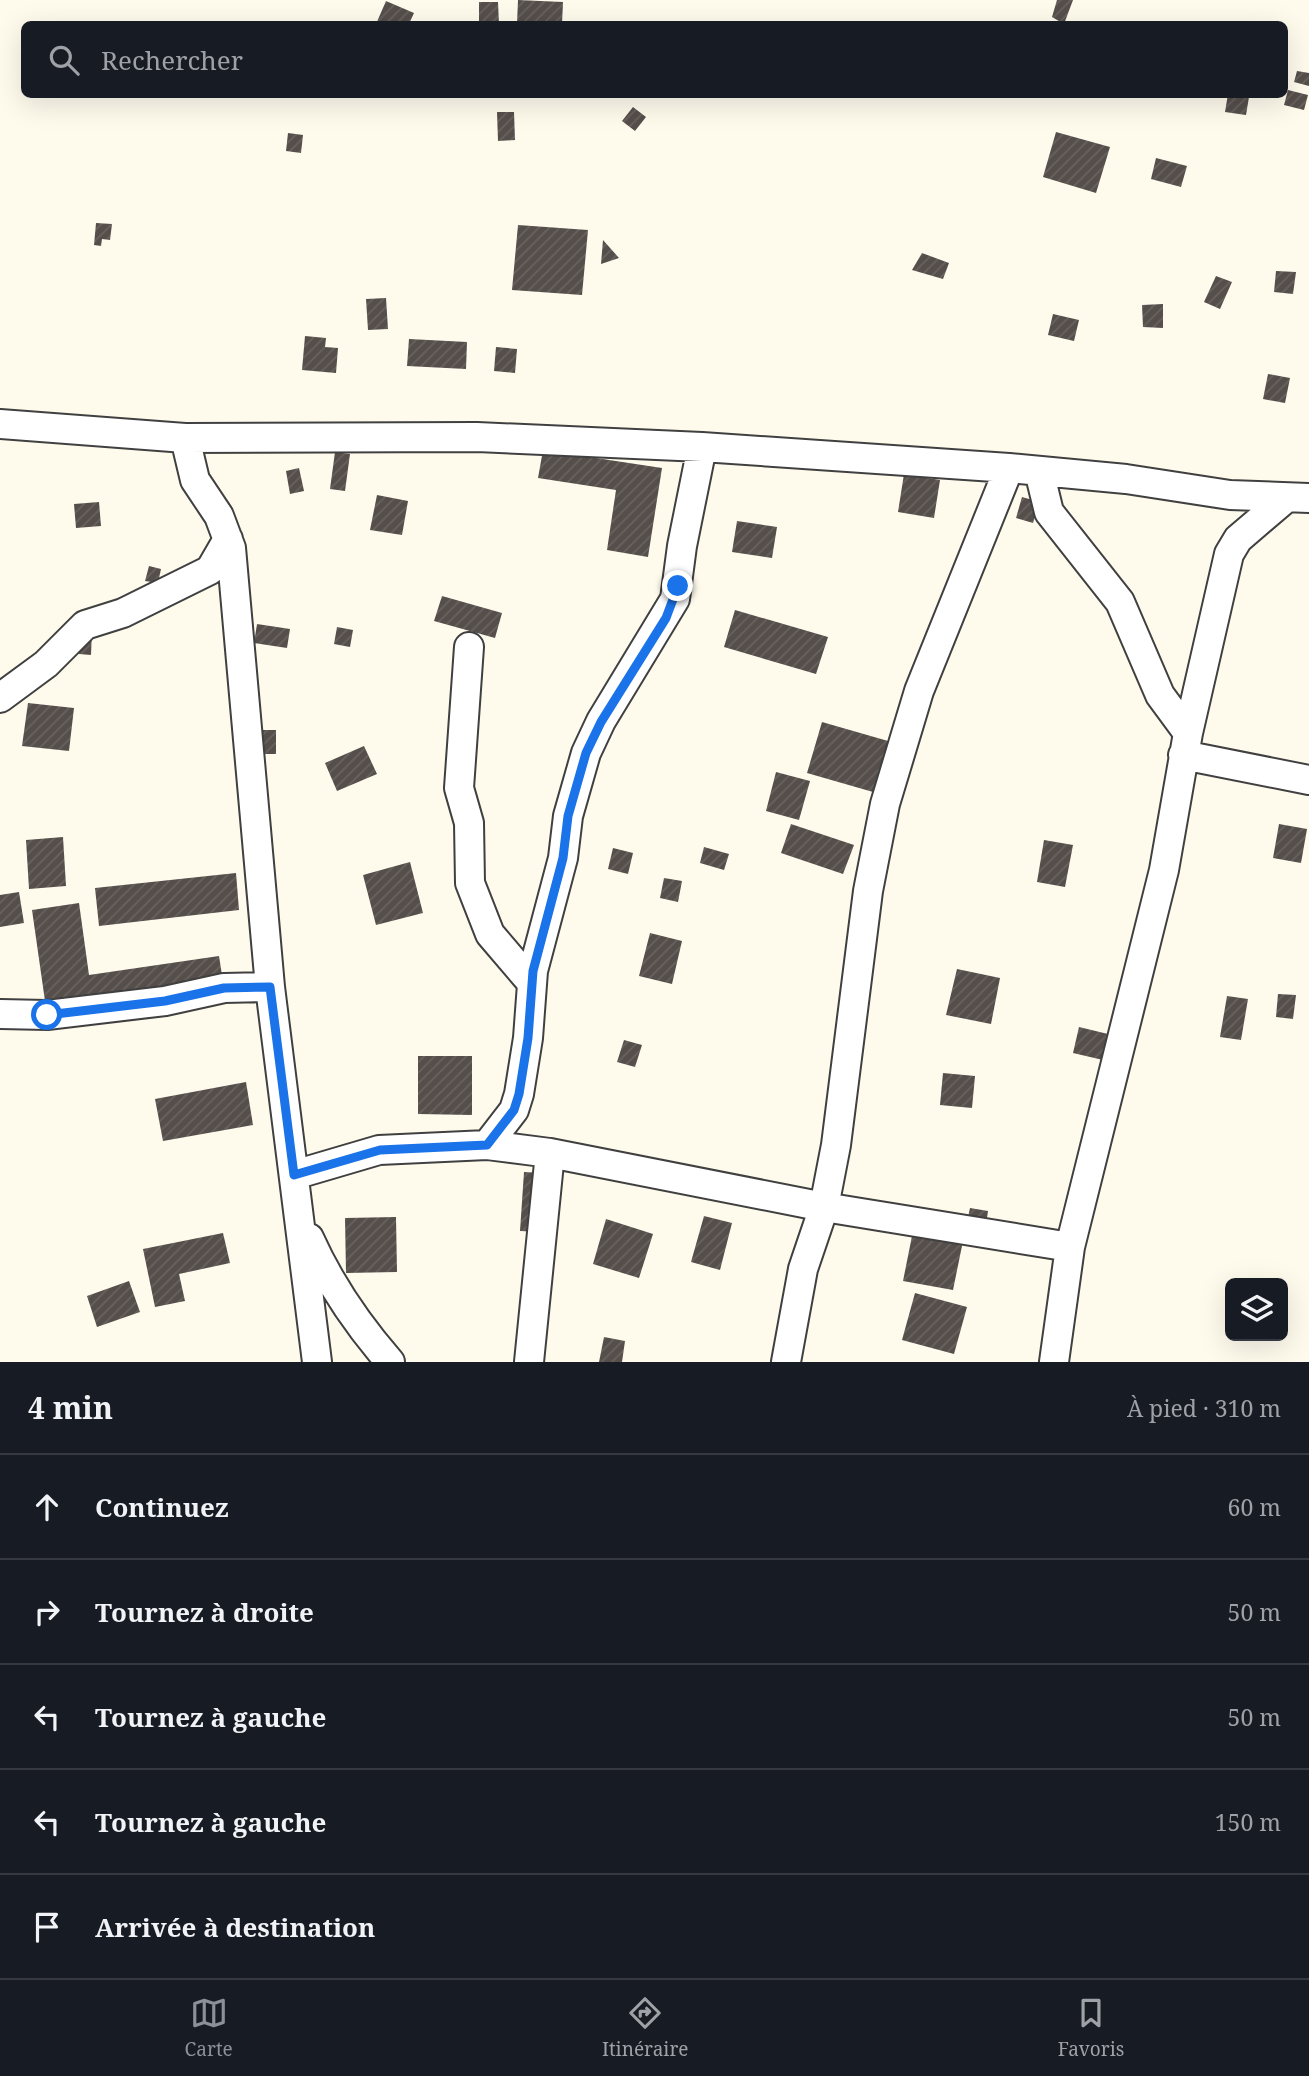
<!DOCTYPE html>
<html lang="fr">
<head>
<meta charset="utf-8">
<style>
	body { margin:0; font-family:"Noto Serif",serif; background:#242831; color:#f1f3f6 }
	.controls { position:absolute; right:21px; bottom:21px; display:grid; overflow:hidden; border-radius:10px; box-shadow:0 7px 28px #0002 }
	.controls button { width:63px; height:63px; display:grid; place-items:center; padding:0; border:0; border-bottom:2px solid #363941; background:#171b24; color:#f1f3f6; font:35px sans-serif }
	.stop { position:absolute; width:21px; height:21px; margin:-16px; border:5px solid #1a73e8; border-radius:50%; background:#fff }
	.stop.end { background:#1a73e8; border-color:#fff; box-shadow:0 2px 7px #0008 }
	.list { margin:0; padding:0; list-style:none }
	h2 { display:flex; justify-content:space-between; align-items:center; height:91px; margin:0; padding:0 28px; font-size:30px }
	h2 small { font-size:23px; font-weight:400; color:#9ea1a6 }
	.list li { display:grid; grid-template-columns:46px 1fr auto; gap:21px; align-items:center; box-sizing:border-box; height:105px; padding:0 28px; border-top:2px solid #363941 }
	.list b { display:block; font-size:26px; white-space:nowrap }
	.list em { font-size:23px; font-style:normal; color:#9ea1a6 }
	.icon { flex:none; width:38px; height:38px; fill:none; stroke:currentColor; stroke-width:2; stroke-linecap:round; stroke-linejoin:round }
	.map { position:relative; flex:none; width:1309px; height:1362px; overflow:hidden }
	.search { position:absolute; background:#171b24; box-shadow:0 7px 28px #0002; left:21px; right:21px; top:21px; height:77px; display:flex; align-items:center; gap:18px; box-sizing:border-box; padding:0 24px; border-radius:10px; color:#9ea1a6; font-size:26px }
	.sheet { height:616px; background:#171b24 }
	nav { display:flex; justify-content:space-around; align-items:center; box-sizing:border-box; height:98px; border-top:2px solid #363941; background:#171b24; font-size:19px; color:#9ea1a6 }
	nav a { display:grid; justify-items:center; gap:4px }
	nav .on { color:#8c9099 }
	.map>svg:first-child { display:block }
	.building { fill:url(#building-hatch) }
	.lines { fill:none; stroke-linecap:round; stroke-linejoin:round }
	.minor-casing { stroke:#404040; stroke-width:32 }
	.minor { stroke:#fff; stroke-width:28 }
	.route { stroke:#1a73e8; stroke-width:9 }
</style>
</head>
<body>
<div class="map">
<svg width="1309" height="1362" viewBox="0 0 1309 1362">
	<defs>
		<pattern id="building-hatch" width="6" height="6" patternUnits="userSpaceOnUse" patternTransform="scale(1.75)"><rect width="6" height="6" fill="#554e4a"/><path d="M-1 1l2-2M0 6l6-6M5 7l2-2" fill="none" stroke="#686360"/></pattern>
	</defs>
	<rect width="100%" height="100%" fill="#fefbed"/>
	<path class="building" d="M518,0L563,2L562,24H517Z
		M1057,0H1073L1064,24L1052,17Z
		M386,1L414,13L409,24H376Z
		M479,2H498L499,24H479Z
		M1297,71L1309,73V86L1294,82Z
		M1288,90L1308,95L1304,110L1284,105Z
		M1228,94L1249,97L1246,115L1225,112Z
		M633,107L646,117L635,131L622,121Z
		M497,112H514L515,140L498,141Z
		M1056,132L1110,147L1096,193L1043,177Z
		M288,133L303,135L301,153L286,151Z
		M1156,158L1187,166L1181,187L1151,179Z
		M96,223L112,224L110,240L102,239L101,246L94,245Z
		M518,225L588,230L582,295L512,290Z
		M603,240L619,258L601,264Z
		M922,253L949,263L943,279L912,270Z
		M1276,271L1296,272L1293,294L1274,292Z
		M1216,276L1232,282L1220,309L1204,302Z
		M386,298L388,329L368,330L366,299Z
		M1163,304V328L1143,327L1142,305Z
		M1053,314L1079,320L1074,341L1048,335Z
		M305,336L326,338L325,347L338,348L336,373L302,370Z
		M409,339L467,342L466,369L407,366Z
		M496,347L517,349L515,373L494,371Z
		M1268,374L1290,378L1285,403L1263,399Z
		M543,450L662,468L648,557L607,550L616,490L538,478Z
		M335,452L350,454L345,491L330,489Z
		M299,468L304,491L290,494L286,471Z
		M904,474L940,480L934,518L898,512Z
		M377,495L408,501L402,535L370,530Z
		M1022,497L1040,502L1033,523L1016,518Z
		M99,502L101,526L76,528L74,504Z
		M737,521L777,527L772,558L732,552Z
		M149,566L161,569L158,583L145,581Z
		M442,596L502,613L495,638L434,621Z
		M735,610L828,637L816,674L724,647Z
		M257,624L290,629L287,648L254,643Z
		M337,627L353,630L350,647L334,644Z
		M80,631H92L91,655L79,654Z
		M28,703L74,708L69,751L22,746Z
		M822,722L895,743L880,794L807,773Z
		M260,730H276V754H260Z
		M364,746L377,774L337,791L325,763Z
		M776,772L810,781L799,820L766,811Z
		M791,824L854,845L843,874L781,853Z
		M1279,824L1307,829L1301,863L1273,858Z
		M63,837L66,886L29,889L26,840Z
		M1044,840L1073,845L1065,887L1037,882Z
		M704,847L729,854L724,870L700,863Z
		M613,848L633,853L628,874L608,869Z
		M410,862L423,913L376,925L363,875Z
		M236,873L239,910L99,926L95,888Z
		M664,878L682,881L678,902L660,898Z
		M19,892L24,923L0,927V895Z
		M79,903L89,975L219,956L224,988L47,1015L32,910Z
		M650,933L682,941L672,984L639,976Z
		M957,969L1000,978L991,1024L946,1015Z
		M1278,994L1296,995L1293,1019L1276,1017Z
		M1227,996L1248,999L1241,1040L1220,1037Z
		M1079,1027L1108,1034L1103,1060L1073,1053Z
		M624,1040L642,1045L635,1067L617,1062Z
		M418,1056H472V1115L418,1114Z
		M943,1073L975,1076L972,1108L940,1105Z
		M246,1082L253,1125L163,1141L155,1099Z
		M524,1172L544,1173L540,1232L520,1231Z
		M970,1208L988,1211L986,1225L967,1222Z
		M704,1216L732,1223L720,1270L691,1262Z
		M396,1217L397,1272L346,1273L345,1218Z
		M606,1219L653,1234L639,1278L593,1264Z
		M913,1231L963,1241L953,1290L903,1281Z
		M223,1233L230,1263L179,1274L185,1301L155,1307L143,1249Z
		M129,1281L140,1312L97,1327L87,1296Z
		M915,1293L967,1307L954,1354L902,1340Z
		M604,1337L625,1341L622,1362H599Z"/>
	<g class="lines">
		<g class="minor-casing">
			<path id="minor" d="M0,424L185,438L477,437L702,447L1009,468L1126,479L1230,495L1309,498
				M185,438L195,480L219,516L231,548L270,987L317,1362
				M1039,471L1049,512L1120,602L1160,695L1188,733
				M469,647L459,788L469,823L470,883L490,934L531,982
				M0,698L46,664L85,625L123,613L210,570L228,539
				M1183,755L1309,780
				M0,1014L47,1015L165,1001L224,988L270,987
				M487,1145L514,1110L519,1094L528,1038L533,971L563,858L568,816L586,753L601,721L675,599L682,546L702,447
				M294,1175L379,1150L487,1145L550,1153L824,1207L1070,1247
				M309,1238C330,1285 357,1324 390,1362
				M529,1362L550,1153
				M786,1362L803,1269L824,1207L836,1145L868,891L885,804L919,691L1009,468
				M1054,1362L1070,1247L1164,870L1188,733L1229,554L1238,539L1286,498"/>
		</g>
		<use href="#minor" class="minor"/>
	</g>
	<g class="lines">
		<path class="route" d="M47,1015L165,1001L224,988L270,987L294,1175L380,1150L487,1145L514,1110L519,1094L528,1038L533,971L563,858L568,816L586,753L601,722L666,618L678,586"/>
	</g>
</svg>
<div class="controls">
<button><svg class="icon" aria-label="layers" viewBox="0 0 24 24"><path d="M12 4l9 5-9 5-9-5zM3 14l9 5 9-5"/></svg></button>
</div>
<div class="stop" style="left:47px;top:1015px"></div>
<div class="stop end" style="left:678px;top:586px"></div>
<div class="search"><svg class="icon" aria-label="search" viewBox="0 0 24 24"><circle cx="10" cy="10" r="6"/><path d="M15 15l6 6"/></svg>Rechercher</div>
</div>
<section class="sheet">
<h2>4 min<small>À pied · 310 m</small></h2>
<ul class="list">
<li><svg class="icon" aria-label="ahead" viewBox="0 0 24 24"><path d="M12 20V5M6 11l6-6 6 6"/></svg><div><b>Continuez</b></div><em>60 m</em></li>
<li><svg class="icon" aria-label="right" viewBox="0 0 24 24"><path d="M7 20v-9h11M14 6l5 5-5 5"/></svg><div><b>Tournez à droite</b></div><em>50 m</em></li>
<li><svg class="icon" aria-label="left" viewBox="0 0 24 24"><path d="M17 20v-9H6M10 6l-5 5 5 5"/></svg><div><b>Tournez à gauche</b></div><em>50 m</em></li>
<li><svg class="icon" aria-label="left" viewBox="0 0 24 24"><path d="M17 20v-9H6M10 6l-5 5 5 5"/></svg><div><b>Tournez à gauche</b></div><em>150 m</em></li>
<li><svg class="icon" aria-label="arrive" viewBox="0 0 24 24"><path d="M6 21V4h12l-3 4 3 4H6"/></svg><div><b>Arrivée à destination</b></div></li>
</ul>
</section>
<nav>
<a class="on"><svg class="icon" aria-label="map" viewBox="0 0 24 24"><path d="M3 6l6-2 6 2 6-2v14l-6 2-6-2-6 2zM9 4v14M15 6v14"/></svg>Carte</a>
<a><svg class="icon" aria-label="directions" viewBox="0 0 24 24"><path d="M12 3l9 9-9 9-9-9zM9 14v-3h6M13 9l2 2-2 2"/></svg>Itinéraire</a>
<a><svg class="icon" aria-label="saved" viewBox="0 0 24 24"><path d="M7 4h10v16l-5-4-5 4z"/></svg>Favoris</a>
</nav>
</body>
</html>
